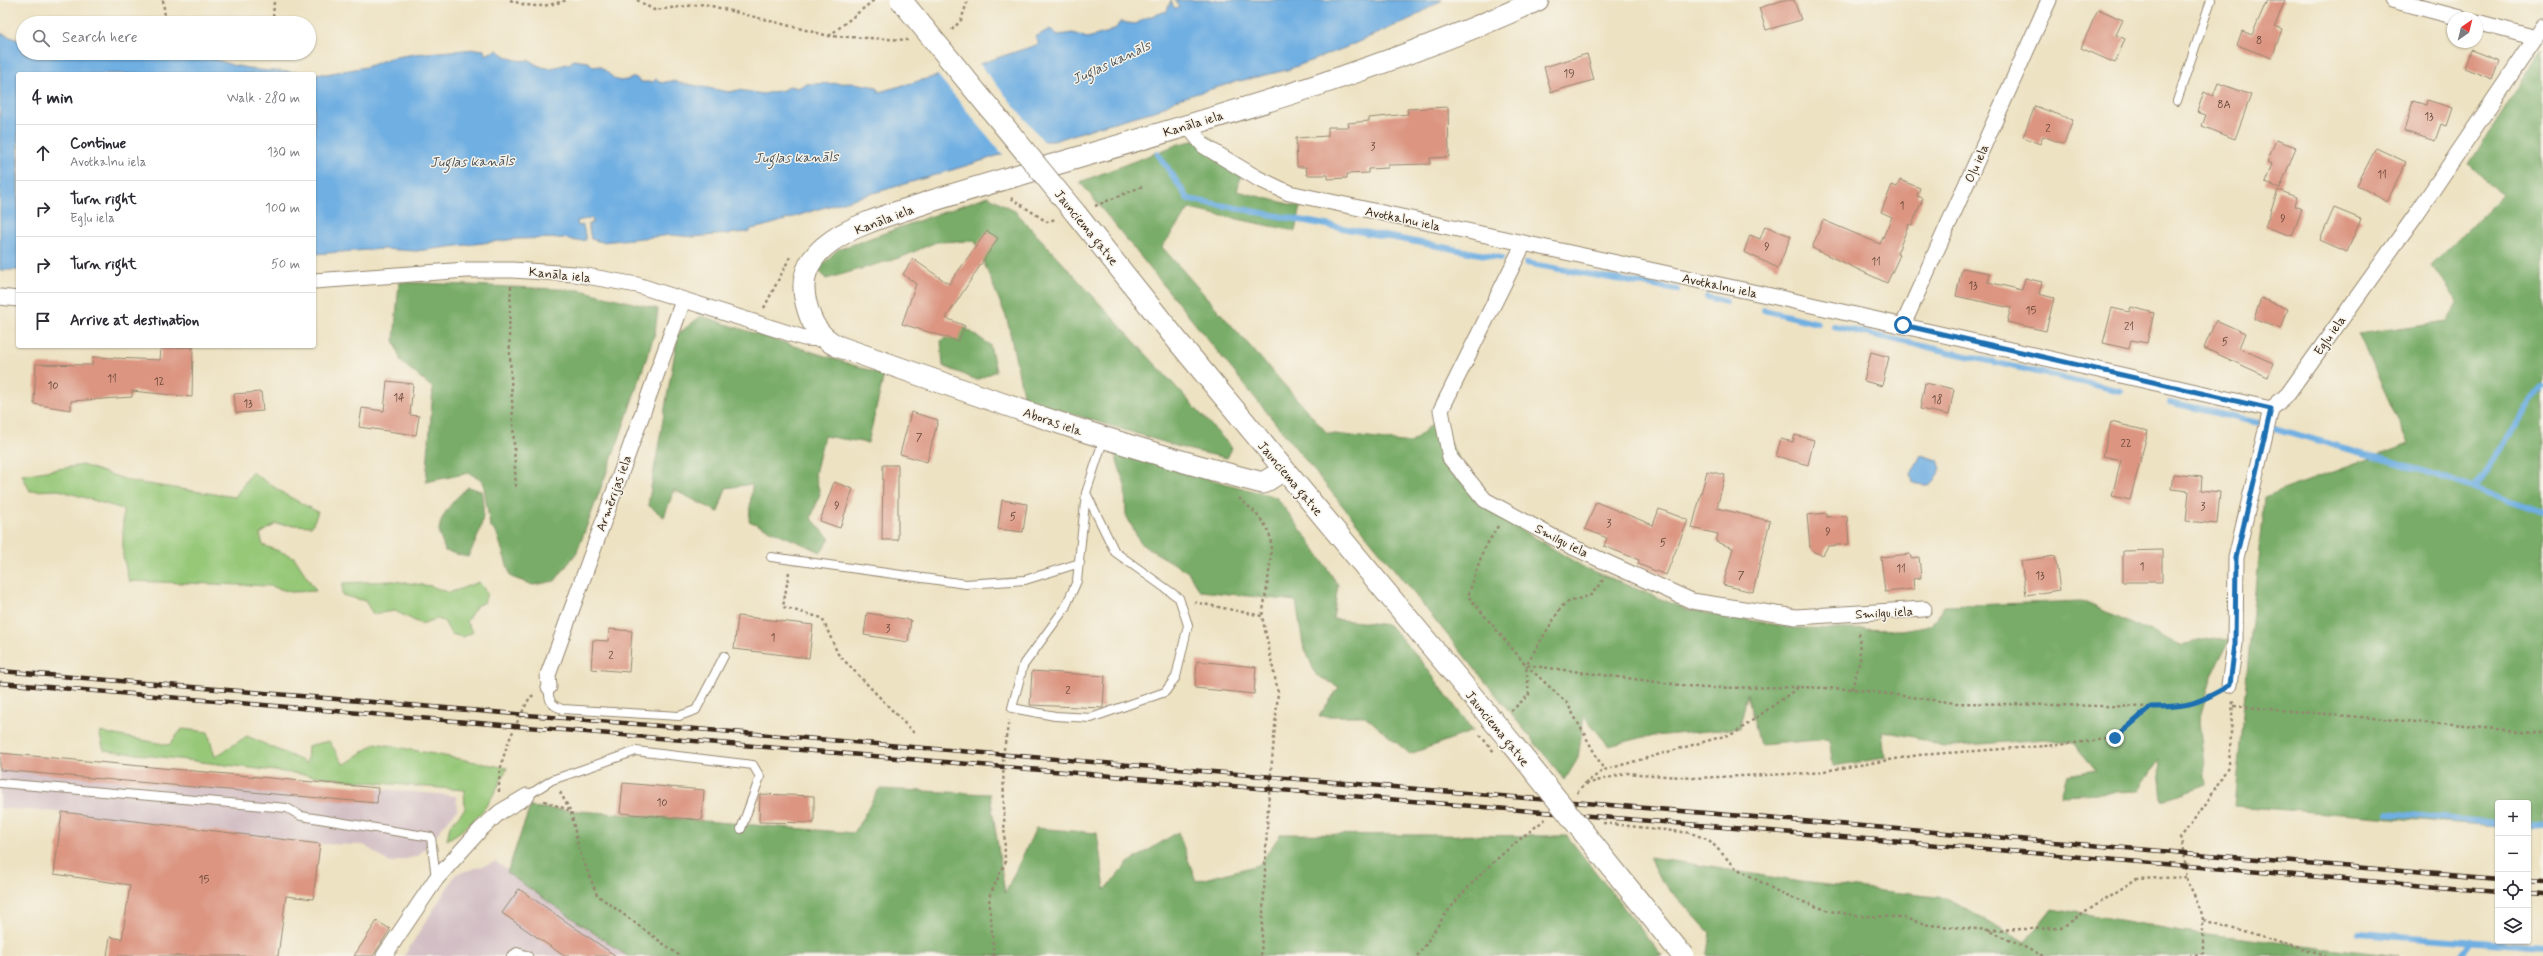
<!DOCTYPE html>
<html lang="en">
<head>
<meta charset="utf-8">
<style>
	body { margin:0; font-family:Mynerve,sans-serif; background:#f7f7f7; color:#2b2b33 }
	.controls { position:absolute; right:12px; bottom:12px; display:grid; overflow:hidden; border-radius:4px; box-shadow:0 1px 3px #0004 }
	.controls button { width:36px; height:36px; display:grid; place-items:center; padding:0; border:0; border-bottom:1px solid #e1e1e2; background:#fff; color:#2b2b33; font:20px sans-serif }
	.compass { position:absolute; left:2447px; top:12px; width:36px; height:36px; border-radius:50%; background:#fff; box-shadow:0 1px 3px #0004; rotate:35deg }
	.stop { position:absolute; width:12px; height:12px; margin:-9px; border:3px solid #1f6fb2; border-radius:50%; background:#fff }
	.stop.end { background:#1f6fb2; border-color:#fff; box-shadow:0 1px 4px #0008 }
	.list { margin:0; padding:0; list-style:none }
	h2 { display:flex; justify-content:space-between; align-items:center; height:52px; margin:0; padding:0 16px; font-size:17px }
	h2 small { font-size:13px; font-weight:400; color:#7c7c81 }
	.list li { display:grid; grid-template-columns:26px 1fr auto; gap:12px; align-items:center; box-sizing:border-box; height:56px; padding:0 16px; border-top:1px solid #e1e1e2 }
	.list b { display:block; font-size:15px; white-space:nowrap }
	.list p { margin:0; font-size:13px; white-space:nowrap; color:#7c7c81 }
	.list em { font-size:13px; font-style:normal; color:#7c7c81 }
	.icon { flex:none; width:22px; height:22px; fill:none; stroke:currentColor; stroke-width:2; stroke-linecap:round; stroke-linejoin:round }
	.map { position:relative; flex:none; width:2543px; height:956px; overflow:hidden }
	.search { position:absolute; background:#fff; box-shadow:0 1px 3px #0004; left:16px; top:16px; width:300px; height:44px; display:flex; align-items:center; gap:10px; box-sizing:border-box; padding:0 14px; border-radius:22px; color:#7c7c81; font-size:15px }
	.panel { position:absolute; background:#fff; box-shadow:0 1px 3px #0004; left:16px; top:72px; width:300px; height:276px; border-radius:4px }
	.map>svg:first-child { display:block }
	.industrial { fill:#d2bec4 }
	.green { fill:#96c878; stroke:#68794b }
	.forest { fill:#78ac68; stroke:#5a6b43 }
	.water { fill:#6fafe2; stroke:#556c80 }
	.pier { fill:#ede2c2 }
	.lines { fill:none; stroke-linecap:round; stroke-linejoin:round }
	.stream { stroke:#6fafe2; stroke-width:6 }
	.building { fill:#db9581 }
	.lane-casing { stroke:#948670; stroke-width:10 }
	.street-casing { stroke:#948670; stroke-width:17 }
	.secondary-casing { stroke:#948670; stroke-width:23 }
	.path { stroke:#948670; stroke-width:2.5; stroke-dasharray:3 3; stroke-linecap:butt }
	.lane { stroke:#fff; stroke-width:8 }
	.street { stroke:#fff; stroke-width:15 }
	.secondary { stroke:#fff; stroke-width:21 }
	.rail-casing { stroke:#3b2a1e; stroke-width:4.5 }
	.rail { stroke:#f7f3e8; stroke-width:3; stroke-dasharray:9; stroke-linecap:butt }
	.secondary-bridge-casing { stroke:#948670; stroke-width:23; stroke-linecap:butt }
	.path-bridge { stroke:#948670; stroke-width:2.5; stroke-dasharray:3 3; stroke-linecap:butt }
	.secondary-bridge { stroke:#fff; stroke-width:21 }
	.route { stroke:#1f6fb2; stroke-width:5 }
	.labels { text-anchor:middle; stroke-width:3; stroke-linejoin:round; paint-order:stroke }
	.number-label { font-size:11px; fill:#634537 }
	.street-label { font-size:13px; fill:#3b2a1e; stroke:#f7f3e8 }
	.water-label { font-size:14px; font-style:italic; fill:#4b5259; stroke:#f7f3e8 }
</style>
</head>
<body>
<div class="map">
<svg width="2543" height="956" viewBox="0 0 2543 956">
	<rect width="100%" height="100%" fill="#f7f3e8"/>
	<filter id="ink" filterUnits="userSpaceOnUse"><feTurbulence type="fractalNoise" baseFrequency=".025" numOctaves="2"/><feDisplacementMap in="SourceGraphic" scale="8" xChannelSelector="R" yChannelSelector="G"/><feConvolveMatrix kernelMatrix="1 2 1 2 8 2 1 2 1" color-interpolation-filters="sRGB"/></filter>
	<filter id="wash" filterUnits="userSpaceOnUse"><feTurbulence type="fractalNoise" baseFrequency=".012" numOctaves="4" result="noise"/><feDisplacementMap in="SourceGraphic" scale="16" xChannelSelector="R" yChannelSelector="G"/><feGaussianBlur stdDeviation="0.9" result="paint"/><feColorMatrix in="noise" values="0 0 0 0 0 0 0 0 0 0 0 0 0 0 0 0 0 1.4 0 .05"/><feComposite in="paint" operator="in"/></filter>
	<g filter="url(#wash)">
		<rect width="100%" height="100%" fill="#ede2c2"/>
		<path class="industrial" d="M0,753L456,796L457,810L418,856L390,863L364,845L320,844L62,812L0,808Z
			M496,862L633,956H404L456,874Z"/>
		<path class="green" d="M82,465L133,482L235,497L252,472L286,495L318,512L312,526L276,524L260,534L263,545L294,557L316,591L291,592L270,586L129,581L123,556V509L59,490L30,491L22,475Z
			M393,581L431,586L449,593L479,582L487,593L484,603L477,605L466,622L473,632L463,637L451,634L444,621L437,619L421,624L395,611L373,614L365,601L342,595L343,583Z
			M182,729L208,732L215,757L247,736L307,763L308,746L329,741L344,765L376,743L507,768C490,803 481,820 447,840L450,825L465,809L464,790L357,781L104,750L99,732L169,745Z"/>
		<path class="forest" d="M2543,48V829L2528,828V803H2498V826L2234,806L2264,497L2409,444L2358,334L2447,321L2458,302L2431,265L2502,196L2469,164Z
			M1209,137L1244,165L1237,191L1301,207L1295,231L1189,209L1162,247L1327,433L1411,443L1442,415L1439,424L1486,508L1585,568L1688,610L1796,628L1901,630L1931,625L1944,606L2082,601L2180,645L2214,638L2230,640L2213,673L2199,720L2206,784L2163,800L2159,759L2138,791L2061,795L2067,775L2096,770L2073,743L2045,739L1942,747L1914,737L1882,731L1885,758L1833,766L1829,739L1760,745L1747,694L1740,728L1644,737L1609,746L1584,716L1578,758L1565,780L1080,182L1179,144Z
			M988,196L1015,211L1232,448L1227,458L1186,449L1024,399L1007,319L975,241L936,242L902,257L826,279L818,269L837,250Z
			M399,282L580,290L658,309L655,333L619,439L577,552L555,581L533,585L511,577L497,534L490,526L483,481L469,473L426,482L433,388L401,362L394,340Z
			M701,316L884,375L868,443L824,436L815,474L820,494L811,518L830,539L821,552L749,521L752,484L726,488L718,512L674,490L664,517L648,505L678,334Z
			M964,327L990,345L996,371L977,380L943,366L941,341Z
			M1115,454L1276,497L1308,539L1338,585L1333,619L1389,625L1423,663L1473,731L1410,754L1365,716H1319L1339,687L1316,675L1303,644L1296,601L1200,591L1188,572L1141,544L1126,515L1125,486Z
			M468,487L481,491C487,517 480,534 468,557L445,551C444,546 440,538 439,533C439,514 456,498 468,487Z
			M879,789L990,794L1005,893L1036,828L1097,833L1105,890L1128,863L1178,832L1196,881L1259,865L1281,834L1567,836L1662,956H627L507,873L530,807L854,833Z
			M1649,857L1801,882L1946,898L2025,942L2052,908L2181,931L2399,956H1708L1707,954L1710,933L1661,880Z"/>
		<path class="water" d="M1171,0L1174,8L1179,7L1175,0H1442L1412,18L1347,47L1287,70L1235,82L1175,100L1158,110L1100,126L1054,141H1041C971,166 900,185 829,206C803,213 778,224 751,229L749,232L693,237L672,235L602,242L591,239L588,224L593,223L592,218L577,221L578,226L583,225L586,240L576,241L565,238L516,239L416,251L382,249L314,254V74H18V270H0V33L18,40L23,38V53H198L232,65L259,70L326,74L366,67L390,58L415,54L476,49L484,50L485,55L497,50C508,58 515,62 529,60C546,72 551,68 571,63L573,60L588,62L594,67L599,66C616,77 613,86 635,77L641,82H653L656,79L661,83L671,81L729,92L739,90L763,94L783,90L790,86L798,88L805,84L854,83L877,87L879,92L976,65L1039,44L1035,37L1050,29L1058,35L1073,33L1087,38L1109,32L1116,28L1120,22L1136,24L1145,18L1167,11Z
			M1921,455L1938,460L1941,469C1931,484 1932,488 1913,483L1911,474Z"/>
		<path class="pier" d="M978,62L1045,143L1004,156L935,72Z"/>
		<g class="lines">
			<path class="stream" d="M1158,154L1188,199L1501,258
				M1526,263L1677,290
				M1707,297L1726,302
				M1764,310L1817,323
				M1834,326L2121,391
				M2170,402L2258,423
				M2274,428L2415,468L2543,512
				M2474,488L2543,386
				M2388,813L2498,823
				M2528,825L2543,827
				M2359,933L2543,947
				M2461,956L2472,941"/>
		</g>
		<g id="blocks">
			<path class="building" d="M1784,0H1794L1801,20L1766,30L1759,8Z
				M2267,0H2285L2275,26L2282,29L2272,58L2237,45L2242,31L2252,35Z
				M2098,9L2123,20L2116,35L2125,39L2115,63L2081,48Z
				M2471,50L2499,61L2492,79L2464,68Z
				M1587,54L1594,80L1551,92L1544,67Z
				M2218,83L2251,95L2235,139L2202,126L2206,115L2197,112L2204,92L2213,96Z
				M2427,100L2453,108L2447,126L2441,124L2435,141L2404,131L2413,101L2426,105Z
				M2035,106L2073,120L2064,144L2043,136L2040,144L2023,137Z
				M1448,107L1449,157L1430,158V164L1388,165V168L1368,169V173L1347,174V178L1328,179V175H1307L1306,167H1297L1296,138L1328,136V127H1349L1348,123L1369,121V118L1408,114L1407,109Z
				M2276,140L2296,147L2280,188L2265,183L2272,164L2267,162Z
				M2376,148L2406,162L2387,202L2357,185Z
				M1900,180L1920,188L1917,196L1923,198L1912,225L1909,224L1897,254L1900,255L1887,283L1812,248L1823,220L1880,244L1892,217L1881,212L1892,185L1897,187Z
				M2278,190L2297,197L2294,206L2302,209L2292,236L2265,227Z
				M2334,208L2361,219L2347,252L2320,240Z
				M1765,226L1791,236L1778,268L1744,252L1750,235L1760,239Z
				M987,231L998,238L946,318L965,326L958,341L902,324L916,284L903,274L913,259L949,284Z
				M1962,268L1990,273L1988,282L2022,290L2025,278L2042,282L2039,294L2054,298L2046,331L2007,322L2011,308L1956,296Z
				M2261,298L2288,309L2281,329L2254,319Z
				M2131,307L2154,313L2147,343L2131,340L2129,349L2103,343L2112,308L2129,312Z
				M2216,320L2245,333L2239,348L2273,363L2268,377L2204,348Z
				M193,346L192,397L132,391V397L71,401V410L34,404L36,364L92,365L93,357L160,360L161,348Z
				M1871,352L1889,357L1882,386L1864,381Z
				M387,381L413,384L410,415L419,416L416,435L359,427L362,408L384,411Z
				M1925,383L1954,389L1949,415L1920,409Z
				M261,392L263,411L236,413L234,394Z
				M911,412L938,420L927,462L900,454Z
				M2111,422L2148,431L2130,500L2112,496L2121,460L2103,456Z
				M1795,435L1814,440L1808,465L1776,456L1781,439L1793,442Z
				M883,465H898V540H882Z
				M1707,471L1725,475L1717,508L1770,521L1753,592L1723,585L1733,548L1716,542L1718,534L1692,528Z
				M2173,474L2202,477L2201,490L2220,492L2217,524L2186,521L2189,491L2171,489Z
				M834,482L853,489L840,528L820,521Z
				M1002,500L1027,504L1023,532L998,529Z
				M1596,502L1653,525L1659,509L1688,520L1666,575L1638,564L1639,560L1604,546L1607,538L1585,529Z
				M1827,513V517L1847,516L1849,544L1828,546L1823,555L1814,552L1810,547L1807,515Z
				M2162,550V582H2123V551Z
				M1910,554L1911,558L1919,557L1921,578L1913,579L1914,589L1885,592L1881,557Z
				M2055,556L2060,590L2026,595L2021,561Z
				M867,613L911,620L908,642L864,635Z
				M738,616L813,625L809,658L734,649Z
				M609,629L632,631L629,672L591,669L593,640L608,641Z
				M1197,661L1256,667L1254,694L1195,688Z
				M1032,671L1105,676L1103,708L1030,705Z
				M0,753L378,788L377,803L0,770Z
				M623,783L704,790L702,820L620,813Z
				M760,794L814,796V823L759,822Z
				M62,812L320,844L313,899L286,896L278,956H107L110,937L122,939L130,885L54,874Z
				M519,889L616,956H564L502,913Z
				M377,921L390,929L373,956H354Z"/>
		</g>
	</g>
	<g filter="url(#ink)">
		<use href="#blocks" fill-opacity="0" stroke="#948670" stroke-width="1"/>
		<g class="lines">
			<g class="lane-casing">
				<path id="lane" d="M2177,101L2211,0
					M1086,493L1115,552L1179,598L1188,625L1176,677L1165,692L1091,718L1055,716L1012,708L1023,666L1065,608L1077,581L1086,493L1104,438
					M771,557L966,584L1025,580L1080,563
					M549,687C548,699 550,705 562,709L679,716L696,710L724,656
					M0,783L287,808L301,816L431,837L436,879
					M527,796L552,780L636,751L753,765L760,777L741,829
					M511,956L517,952L528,956"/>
			</g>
			<g class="street-casing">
				<path id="street" d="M2392,0L2460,18
					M2477,22L2536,38
					M1187,125L1204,146L1257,178L1289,193L1776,297L2271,409
					M1524,243L1441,410L1450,458L1485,500L1568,545L1692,601L1796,617L1924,609
					M314,281L467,270H512L575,274L637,285L804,338L824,339
					M0,297L18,299
					M1903,325L2049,0
					M2229,685L2235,644L2236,558L2271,409L2288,394L2415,216L2543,27
					M549,687L548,675L683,301
					M384,956L436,879L481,829L500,812L527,796"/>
			</g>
			<g class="secondary-casing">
				<path id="secondary" d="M1077,215L1180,344L1514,746
					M1284,470L1263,483C1118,447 978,395 837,346C818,336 811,323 806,303C789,236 882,219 928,202C1133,139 1343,89 1538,0"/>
			</g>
			<path class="path" d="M163,0L165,17
				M510,0C534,9 544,7 567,0
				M637,0L654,10L704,4L829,36L908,40
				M273,23L274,0
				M952,30L961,20L968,0
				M829,36L874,0
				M1011,198L1047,222L1055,219
				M1095,206L1143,186
				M511,286L509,332L516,490
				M764,308L790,257
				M1239,498C1250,507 1264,520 1269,533C1275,547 1265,599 1262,616
				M1498,526L1483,551L1468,596L1526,665L1703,688L1799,687
				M789,572L783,607L822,618L838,654L916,735
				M1603,580L1591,595L1565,603L1560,609L1526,665L1567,703L1604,770
				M1194,602L1262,616L1278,692L1268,807L1261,956
				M1852,689L1860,660L1859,630
				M2234,706L2543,733
				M1511,711L1529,695L1526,666
				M1586,784L1626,773L1693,778L1812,773L1919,755L2058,745L2115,738L2151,707
				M499,792C498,757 514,728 530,697L534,695
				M560,792L570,810
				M1577,793L1584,784L1604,770L1735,733L1799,687L1852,689L1955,703L2151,707C2175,707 2194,706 2215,693
				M544,801L571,811L578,847L597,895L680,956
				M1603,823L1691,833L1709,840L1736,868L1784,895L1829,911L1861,916L1900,917L1929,925L1988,930L2043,956
				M2203,920C2201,905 2192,895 2188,881C2184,867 2186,852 2181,837L2207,802L2229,765L2233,701
				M1988,930L2061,928L2136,879L2188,877
				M994,956L989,897L1005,863L1003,755L1009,720
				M1417,956C1428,943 1435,928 1445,915C1472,879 1511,845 1547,818
				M2189,956L2203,953V920L2326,956"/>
			<use href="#lane" class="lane"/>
			<use href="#street" class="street"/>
			<use href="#secondary" class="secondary"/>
			<g class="rail-casing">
				<path id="rail" d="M0,671L2498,879
					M0,683L2498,892
					M2528,882L2543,883
					M2528,895L2543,896"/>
			</g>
			<use href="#rail" class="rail"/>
			<g class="secondary-bridge-casing">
				<path id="secondary-bridge" d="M901,0L1077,215
					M1514,746L1683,956"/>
			</g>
			<path class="path-bridge" d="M1480,735L1494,752"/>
			<use href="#secondary-bridge" class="secondary-bridge"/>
		</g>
	</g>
	<g class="lines" filter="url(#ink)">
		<path class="route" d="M1903,325L2271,409L2236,558L2235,644L2230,685C2198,704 2188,707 2151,707L2115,738"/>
	</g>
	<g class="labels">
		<g class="number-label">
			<text x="2259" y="44">8</text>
			<text x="1569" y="77">19</text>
			<text x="2224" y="108">8A</text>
			<text x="2429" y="120">13</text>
			<text x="2048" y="132">2</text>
			<text x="1373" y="150">3</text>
			<text x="2382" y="178">11</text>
			<text x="1902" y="209">1</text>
			<text x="2283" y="222">9</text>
			<text x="1767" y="250">9</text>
			<text x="1876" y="265">11</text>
			<text x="1973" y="289">13</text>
			<text x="2031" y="314">15</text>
			<text x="2129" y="330">21</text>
			<text x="2225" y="345">5</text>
			<text x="112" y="382">11</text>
			<text x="159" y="385">12</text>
			<text x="53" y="389">10</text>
			<text x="399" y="401">14</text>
			<text x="1937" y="403">18</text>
			<text x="248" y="407">13</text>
			<text x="919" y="441">7</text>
			<text x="2126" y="447">22</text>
			<text x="837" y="509">9</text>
			<text x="2203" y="510">3</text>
			<text x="1013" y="520">5</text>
			<text x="1609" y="527">3</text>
			<text x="1828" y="535">9</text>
			<text x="1663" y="546">5</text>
			<text x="2142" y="570">1</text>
			<text x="1901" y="572">11</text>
			<text x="1741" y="579">7</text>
			<text x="2040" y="579">13</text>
			<text x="888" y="632">3</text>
			<text x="773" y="641">1</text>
			<text x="611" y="659">2</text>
			<text x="1068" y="694">2</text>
			<text x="662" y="806">10</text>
			<text x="204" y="883">15</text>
		</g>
		<g class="street-label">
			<text transform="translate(1193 123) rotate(-17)" y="5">Kanāla iela</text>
			<text transform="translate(1976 163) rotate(-66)" y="5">Oļu iela</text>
			<text transform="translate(1403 218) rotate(12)" y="5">Avotkalnu iela</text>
			<text transform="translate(884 219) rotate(-21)" y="5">Kanāla iela</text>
			<text transform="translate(1087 227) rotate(51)" y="5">Jaunciema gatve</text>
			<text transform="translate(560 274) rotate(6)" y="5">Kanāla iela</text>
			<text transform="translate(1720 285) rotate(12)" y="5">Avotkalnu iela</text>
			<text transform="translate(2329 335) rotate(-55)" y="5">Egļu iela</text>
			<text transform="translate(1053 421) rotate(19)" y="5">Aboras iela</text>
			<text transform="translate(1291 478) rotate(50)" y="5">Jaunciema gatve</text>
			<text transform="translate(613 493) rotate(-70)" y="5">Armērijas iela</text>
			<text transform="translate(1562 540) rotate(27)" y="5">Smilgu iela</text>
			<text transform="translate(1884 612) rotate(-3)" y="5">Smilgu iela</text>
			<text transform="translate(1498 728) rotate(51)" y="5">Jaunciema gatve</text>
		</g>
		<g class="water-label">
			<text transform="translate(1111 62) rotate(-25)" y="5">Juglas kanāls</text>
			<text transform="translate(796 157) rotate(-1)" y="5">Juglas kanāls</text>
			<text transform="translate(472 161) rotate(-1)" y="5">Juglas kanāls</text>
		</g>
	</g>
</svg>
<div class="controls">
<button>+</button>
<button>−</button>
<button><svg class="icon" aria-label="locate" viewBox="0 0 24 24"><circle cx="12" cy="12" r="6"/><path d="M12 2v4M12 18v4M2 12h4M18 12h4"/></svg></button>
<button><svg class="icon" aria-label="layers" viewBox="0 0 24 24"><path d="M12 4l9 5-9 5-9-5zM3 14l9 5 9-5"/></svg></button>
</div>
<svg class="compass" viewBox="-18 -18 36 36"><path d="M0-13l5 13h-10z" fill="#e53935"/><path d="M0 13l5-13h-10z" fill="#7c7c81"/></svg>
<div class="stop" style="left:1903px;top:325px"></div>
<div class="stop end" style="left:2115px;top:738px"></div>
<div class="search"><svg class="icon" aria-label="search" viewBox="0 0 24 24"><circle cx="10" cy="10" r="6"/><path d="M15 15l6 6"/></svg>Search here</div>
<section class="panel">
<h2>4 min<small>Walk · 280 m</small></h2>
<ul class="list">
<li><svg class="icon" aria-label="ahead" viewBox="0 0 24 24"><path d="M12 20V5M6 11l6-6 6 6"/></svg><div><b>Continue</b><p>Avotkalnu iela</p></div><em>130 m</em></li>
<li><svg class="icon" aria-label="right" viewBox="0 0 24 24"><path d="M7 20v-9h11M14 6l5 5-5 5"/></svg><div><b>Turn right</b><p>Egļu iela</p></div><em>100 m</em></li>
<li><svg class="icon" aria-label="right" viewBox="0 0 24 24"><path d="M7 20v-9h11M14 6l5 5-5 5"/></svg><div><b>Turn right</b></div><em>50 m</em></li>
<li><svg class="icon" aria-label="arrive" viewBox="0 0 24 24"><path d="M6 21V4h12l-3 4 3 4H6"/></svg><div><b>Arrive at destination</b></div></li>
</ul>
</section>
</div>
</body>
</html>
